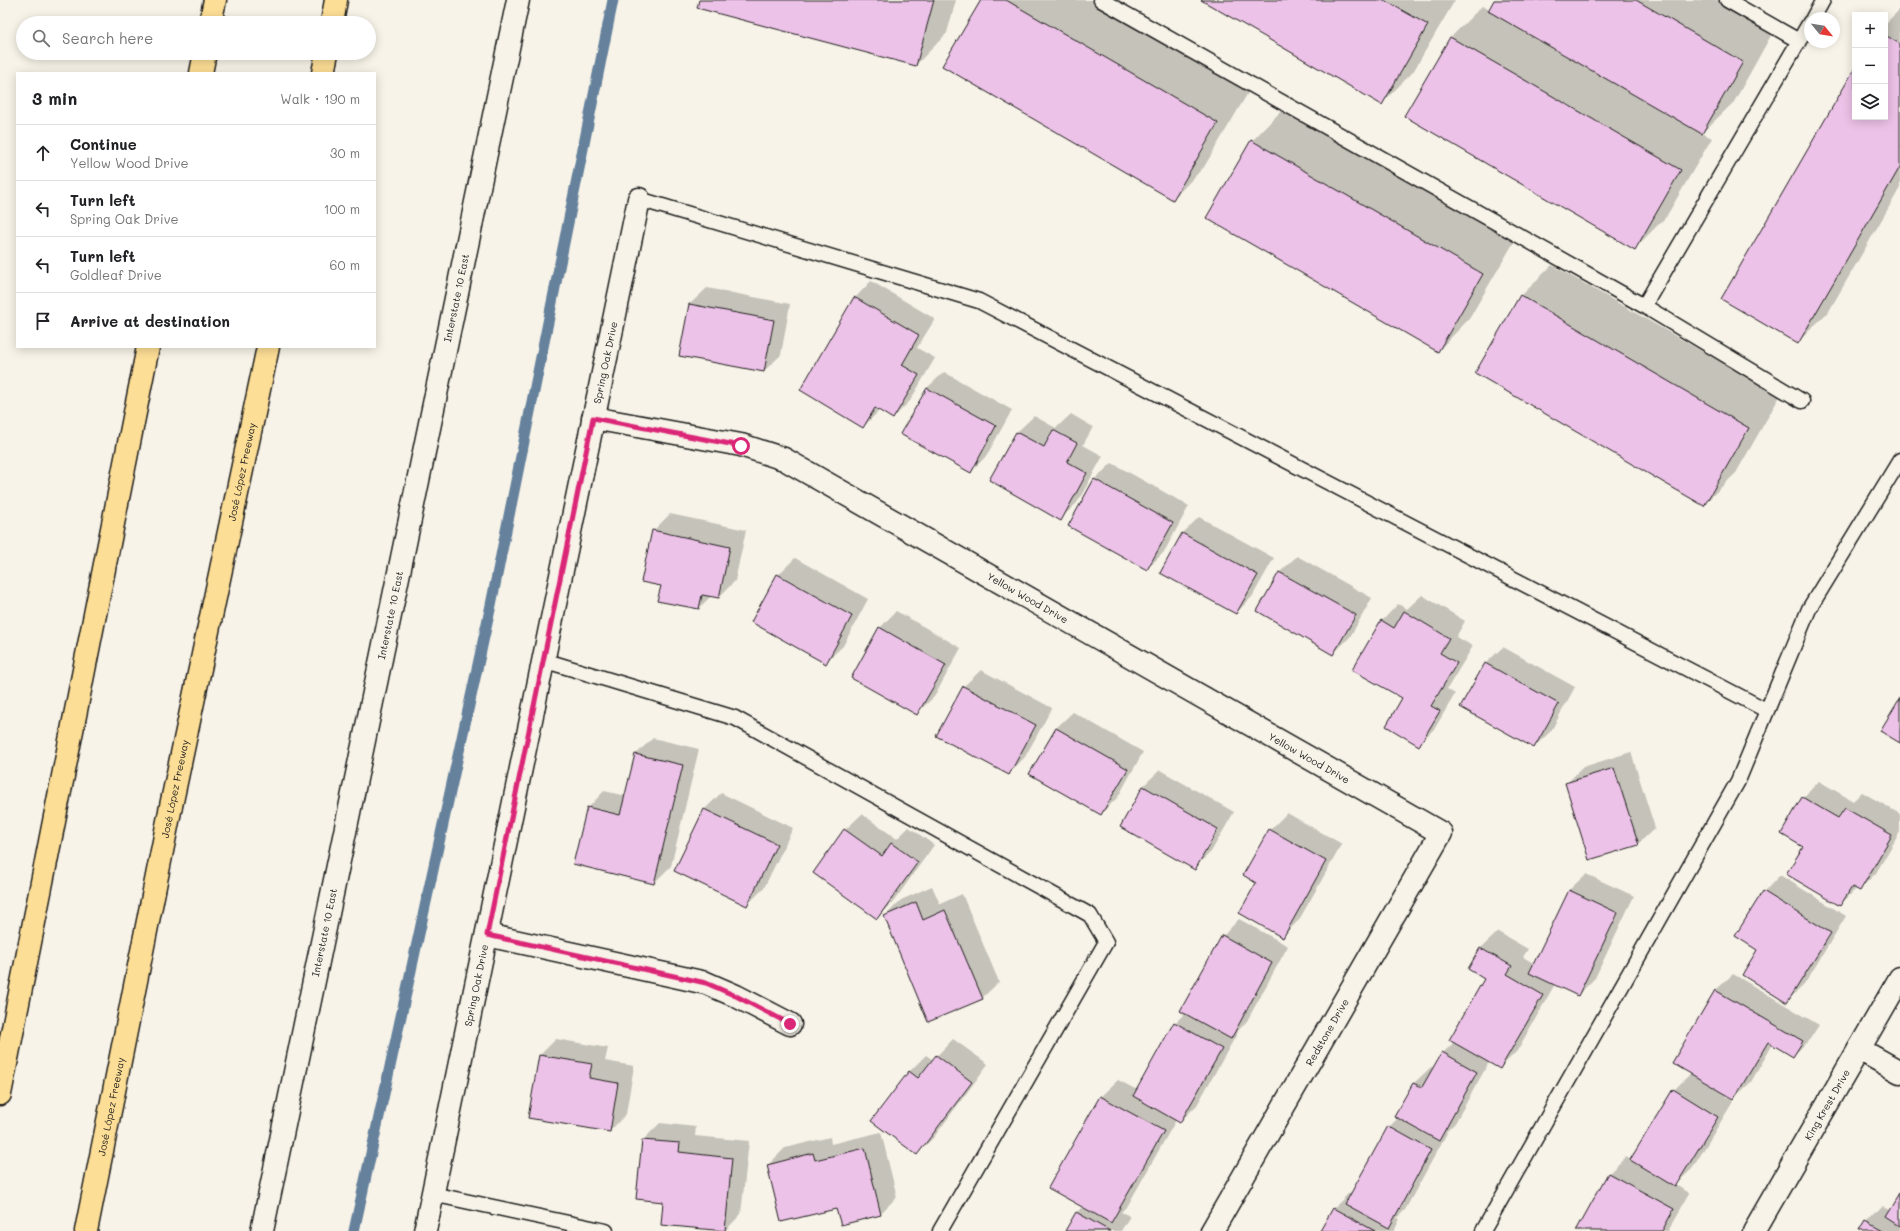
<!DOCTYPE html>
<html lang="en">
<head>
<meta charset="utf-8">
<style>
	body { margin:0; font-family:Mali,sans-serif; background:#f2f2f2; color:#202124 }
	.controls { position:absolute; right:12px; top:12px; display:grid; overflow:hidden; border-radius:0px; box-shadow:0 2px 10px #0003 }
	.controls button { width:36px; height:36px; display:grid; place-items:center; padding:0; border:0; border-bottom:1px solid #e0e0e0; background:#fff; color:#202124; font:20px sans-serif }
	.compass { position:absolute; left:1804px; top:12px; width:36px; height:36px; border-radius:50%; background:#fff; box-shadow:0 2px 10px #0003; rotate:120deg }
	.stop { position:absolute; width:12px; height:12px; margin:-9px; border:3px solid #db2777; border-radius:50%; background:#fff }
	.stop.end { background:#db2777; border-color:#fff; box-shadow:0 1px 4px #0008 }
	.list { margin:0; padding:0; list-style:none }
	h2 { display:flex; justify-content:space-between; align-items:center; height:52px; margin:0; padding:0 16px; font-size:17px }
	h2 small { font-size:13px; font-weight:400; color:#757577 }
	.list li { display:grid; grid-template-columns:26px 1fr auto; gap:12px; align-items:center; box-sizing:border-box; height:56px; padding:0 16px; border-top:1px solid #e0e0e0 }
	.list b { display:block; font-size:15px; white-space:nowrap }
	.list p { margin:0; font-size:13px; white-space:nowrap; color:#757577 }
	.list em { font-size:13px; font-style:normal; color:#757577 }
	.icon { flex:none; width:22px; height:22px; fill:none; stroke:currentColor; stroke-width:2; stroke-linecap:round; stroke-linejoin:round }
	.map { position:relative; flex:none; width:1900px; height:1231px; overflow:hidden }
	.search { position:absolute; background:#fff; box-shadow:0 2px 10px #0003; left:16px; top:16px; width:360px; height:44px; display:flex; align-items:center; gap:10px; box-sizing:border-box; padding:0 14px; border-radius:22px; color:#757577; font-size:15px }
	.panel { position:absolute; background:#fff; box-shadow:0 2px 10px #0003; left:16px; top:72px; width:360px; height:276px; border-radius:0px }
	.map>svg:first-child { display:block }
	.shadow { fill:#0003 }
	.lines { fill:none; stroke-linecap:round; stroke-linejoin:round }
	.stream { stroke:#65819c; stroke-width:11 }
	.building { fill:#edc2e8; stroke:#1c1c1c }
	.service-casing { stroke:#1c1c1c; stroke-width:17 }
	.minor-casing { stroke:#1c1c1c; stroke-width:25 }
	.secondary-casing { stroke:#1c1c1c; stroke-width:25 }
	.motorway-casing { stroke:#1c1c1c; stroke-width:25 }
	.service { stroke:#f7f3e8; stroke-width:14 }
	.minor { stroke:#f7f3e8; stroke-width:22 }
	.secondary { stroke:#f7f3e8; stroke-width:22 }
	.motorway { stroke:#fdde96; stroke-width:22 }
	.route { stroke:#db2777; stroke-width:5 }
	.labels { text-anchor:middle; stroke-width:3.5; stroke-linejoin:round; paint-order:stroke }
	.street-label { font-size:10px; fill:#1c1c1c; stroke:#f7f3e8 }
</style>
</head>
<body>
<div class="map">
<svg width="1900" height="1231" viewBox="0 0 1900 1231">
	<rect width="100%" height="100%" fill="#f7f3e8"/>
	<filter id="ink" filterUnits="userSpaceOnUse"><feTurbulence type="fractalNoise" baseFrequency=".025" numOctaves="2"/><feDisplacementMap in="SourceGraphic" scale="8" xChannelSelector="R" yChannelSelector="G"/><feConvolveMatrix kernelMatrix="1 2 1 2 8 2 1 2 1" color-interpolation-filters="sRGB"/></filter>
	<g filter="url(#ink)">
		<path class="shadow" d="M700,0H956L947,33L916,65Z
			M982,0H1092L1249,91L1204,167L1173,199Z
			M1203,0H1455L1413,72L1382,103Z
			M1495,0H1721L1774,30L1734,102L1702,133L1712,138L1666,217L1635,248L1406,116L1451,37L1482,6L1490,10Z
			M1900,9V188L1829,311L1798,342L1855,70V117H1885V24Z
			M1283,109L1514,242L1469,319L1438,351L1252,141Z
			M1552,265L1780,396L1736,473L1704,504L1521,296Z
			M871,281L935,319L917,348L935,358L910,401L893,418L880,410L863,427L855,298Z
			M707,288L790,304L781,355L764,371L690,304Z
			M944,372L1012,410L987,455L971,472L927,388Z
			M1071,414L1093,427L1083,445L1103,456L1077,503L1060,519L990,480L1017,432L1034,416L1056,428Z
			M1112,463L1189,506L1164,552L1147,569L1070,525L1095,479Z
			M670,514L746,530L735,581L719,597L711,596L699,608L662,585L653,531Z
			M1199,517L1274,558L1252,597L1236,613L1182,534Z
			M1297,556L1372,598L1350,637L1333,654L1258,611L1280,572Z
			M795,558L868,599L843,646L826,662L778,575Z
			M1422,595L1465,621L1456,637L1473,646L1447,689L1455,694L1435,728L1418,745L1382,621L1398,604L1407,609Z
			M896,611L961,648L934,697L917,713L880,628Z
			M1503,647L1575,687L1551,731L1534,747L1462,707L1486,663Z
			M981,670L1052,708L1025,757L1009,773L937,735L964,686Z
			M1073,712L1143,752L1118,797L1101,814L1030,774L1056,728Z
			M653,738L699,749L671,866L654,883L588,808L604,791L626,796L636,754Z
			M1631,752L1655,828L1638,844L1566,784L1583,767Z
			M1160,770L1234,812L1211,852L1194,868L1143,786Z
			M1819,781L1853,801L1862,792L1900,814V832L1876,873L1859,890L1857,888L1840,905L1804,847L1803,798Z
			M721,793L793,828L764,888L747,905L704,810Z
			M1287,813L1342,844L1299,920L1283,936L1257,882L1270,830Z
			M862,814L897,839L909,827L934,845L894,901L877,918L845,830Z
			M1586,874L1634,896L1595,978L1578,995L1555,984L1517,1051L1500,1068L1489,1062L1455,1123L1446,1132L1447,1133L1405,1210L1397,1218L1400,1219L1394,1231H1321L1334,1208L1350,1192L1352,1193L1389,1127L1399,1117L1396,1115L1414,1083L1431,1067L1434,1068L1443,1053L1454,1042L1486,978L1469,969L1481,948L1498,932L1528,949L1523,957L1535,964L1569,890Z
			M1780,875L1846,916L1804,985L1787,1001L1759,950L1764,892Z
			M932,886L940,904L962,894L999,982L982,998L885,916L901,900Z
			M1239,919L1288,946L1247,1021L1237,1032H1238L1197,1105L1180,1122L1176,1120L1128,1205L1121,1212L1130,1216L1121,1231H1066L1077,1212L1083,1206L1050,1188L1101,1096L1118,1080L1137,1090L1175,1023L1185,1013L1223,936Z
			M1733,974L1819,1025L1810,1039L1793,1056L1773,1044L1751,1082L1734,1098L1727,1094L1726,1096L1734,1100L1692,1169L1675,1185L1690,1193L1668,1231H1577L1609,1173L1626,1157L1631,1160L1674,1090L1691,1073L1674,1062L1716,990Z
			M556,1039L608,1048L605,1061L634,1066L626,1114L610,1131L540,1055Z
			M953,1039L988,1064L934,1137L917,1154L873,1121L910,1071L926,1055L933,1060Z
			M660,1123L696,1127L695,1136L749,1141L741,1214L725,1231L664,1201L637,1198L643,1140Z
			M881,1132L897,1197L880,1214L837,1208L768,1165L785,1148L830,1137L831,1144Z
			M1900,1194V1231H1861L1867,1222L1883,1205L1891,1209Z"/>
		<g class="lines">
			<path class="stream" d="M354,1231L491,605L613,0"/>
		</g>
		<path class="building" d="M699,0H934L916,66L697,8Z
			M981,0H1006L1218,123L1173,200L942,66Z
			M1201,0H1384L1428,25L1382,105Z
			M1494,0H1636L1743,62L1702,134L1488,11Z
			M1885,35L1900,44V167L1798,344L1721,299L1855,68V117H1885Z
			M1450,37L1681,170L1635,250L1404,116Z
			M1251,140L1483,274L1438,352L1206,218Z
			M1520,295L1749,428L1704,506L1475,373Z
			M854,297L919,335L902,365L919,375L893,419L875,408L863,428L800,390Z
			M689,304L774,320L764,372L679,356Z
			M927,388L996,426L971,473L900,434Z
			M1053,430L1077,443L1067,462L1087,473L1061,521L989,480L1016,432L1044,447Z
			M1094,479L1173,523L1147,570L1068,526Z
			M652,530L730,547L719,598L702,595L699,609L657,601L661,586L641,582Z
			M1182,533L1258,575L1236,614L1160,573Z
			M1279,572L1356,615L1333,655L1257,611Z
			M777,574L852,616L826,664L751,622Z
			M1404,611L1449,638L1440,653L1457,663L1431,706L1440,711L1419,746L1386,726L1402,698L1352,670L1381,620L1394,628Z
			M879,627L946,665L917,715L851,678Z
			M1485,663L1559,704L1534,748L1460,707Z
			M963,686L1036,725L1009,775L936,736Z
			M1900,698V743L1880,731Z
			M1056,728L1128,769L1101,815L1029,774Z
			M635,754L683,765L654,884L573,864L587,807L620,815Z
			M1614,768L1639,845L1589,860L1565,783Z
			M1143,786L1218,829L1195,870L1120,827Z
			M1802,797L1838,818L1845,808L1892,835L1860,891L1852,887L1840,906L1786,874L1803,847L1781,834Z
			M704,809L777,844L747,906L674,871Z
			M844,829L882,856L891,843L918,862L877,919L813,873Z
			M1269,829L1326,861L1283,938L1239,913L1256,883L1243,875Z
			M1569,890L1618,913L1578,996L1529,973Z
			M1763,891L1831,933L1787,1003L1742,975L1757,950L1735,936Z
			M916,902L923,920L945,910L983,999L928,1022L884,916Z
			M1222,935L1272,963L1231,1039L1180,1011Z
			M1480,948L1512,966L1507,974L1543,995L1500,1069L1449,1040L1484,979L1468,969Z
			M1715,990L1803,1041L1793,1057L1768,1042L1734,1099L1672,1063Z
			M1174,1022L1222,1049L1180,1123L1133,1096Z
			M1442,1052L1477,1072L1439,1141L1394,1116L1413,1083L1422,1087Z
			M539,1055L592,1064L589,1078L618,1083L610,1132L528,1118Z
			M936,1055L972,1082L917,1155L871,1121L909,1071L918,1078Z
			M1673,1089L1718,1117L1675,1187L1630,1160Z
			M1100,1096L1164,1131L1111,1223L1048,1188Z
			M1388,1126L1431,1150L1389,1228L1345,1204Z
			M642,1140L680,1143L679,1152L732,1158L725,1231L661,1225L663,1202L636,1199Z
			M865,1148L881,1215L841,1225L836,1209L781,1222L767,1165L813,1153L815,1160Z
			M1608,1173L1674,1209L1662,1231H1576Z
			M1900,1192V1224L1886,1215Z
			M1333,1208L1375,1231H1320Z
			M1076,1212L1110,1231H1065Z
			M1866,1221L1884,1231H1860Z"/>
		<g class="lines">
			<g class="service-casing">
				<path id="service" d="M1101,0L1644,306L1802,401
					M1727,0L1799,41
					M1813,18L1823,0
					M639,199L979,301L1766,710
					M1644,306L1810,22
					M543,660L735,718L1090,915L1106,942L940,1231
					M432,1194L606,1231
					M1483,1231L1738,781L1809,609L1900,460"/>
			</g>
			<g class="minor-casing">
				<g id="minor">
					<path id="s1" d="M593,418L741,445L784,459L1441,833L1212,1231"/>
					<path d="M487,935L706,983L736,996L790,1024"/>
					<path d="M1859,1049L1900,1072"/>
					<path id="s2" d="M425,1231L639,199"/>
					<path id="s3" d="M1754,1231L1900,978"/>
				</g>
			</g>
			<g class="secondary-casing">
				<g id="secondary">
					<path id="s4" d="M262,1231L518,0"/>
				</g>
			</g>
			<g class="motorway-casing">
				<g id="motorway">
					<path d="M210,23L215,0"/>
					<path d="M332,23L336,0"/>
					<path d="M201,73L205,53"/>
					<path d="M323,73L327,53"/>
					<path d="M0,1094L148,347"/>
					<path id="s5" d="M86,1231L171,806L268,347"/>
				</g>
			</g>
			<use href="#service" class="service"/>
			<use href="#minor" class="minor"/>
			<use href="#secondary" class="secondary"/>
			<use href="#motorway" class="motorway"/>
		</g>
	</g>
	<g class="lines" filter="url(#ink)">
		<path class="route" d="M741,446L593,418L487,935L706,983L736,996L790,1024"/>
	</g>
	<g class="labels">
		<g class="street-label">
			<text dy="4" stroke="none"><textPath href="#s4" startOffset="953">Interstate 10 East</textPath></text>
			<text dy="4" stroke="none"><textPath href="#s2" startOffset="887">Spring Oak Drive</textPath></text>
			<text dy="4" stroke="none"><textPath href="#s5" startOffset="775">José López Freeway</textPath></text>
			<text dy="4" stroke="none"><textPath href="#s1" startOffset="476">Yellow Wood Drive</textPath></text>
			<text dy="4" stroke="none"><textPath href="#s4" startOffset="629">Interstate 10 East</textPath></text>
			<text dy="4" stroke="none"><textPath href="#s1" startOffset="800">Yellow Wood Drive</textPath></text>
			<text dy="4" stroke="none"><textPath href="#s5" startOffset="451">José López Freeway</textPath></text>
			<text dy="4" stroke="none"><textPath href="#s4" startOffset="305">Interstate 10 East</textPath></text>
			<text dy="4" stroke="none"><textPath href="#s2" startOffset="251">Spring Oak Drive</textPath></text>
			<text transform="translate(1327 1032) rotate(-60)" y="4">Redstone Drive</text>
			<text dy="4" stroke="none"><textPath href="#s3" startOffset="146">King Krest Drive</textPath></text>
			<text dy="4" stroke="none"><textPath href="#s5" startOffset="127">José López Freeway</textPath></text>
		</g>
	</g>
</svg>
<div class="controls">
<button>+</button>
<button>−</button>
<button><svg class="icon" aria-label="layers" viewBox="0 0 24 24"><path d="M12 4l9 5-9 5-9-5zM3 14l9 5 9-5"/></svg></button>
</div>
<svg class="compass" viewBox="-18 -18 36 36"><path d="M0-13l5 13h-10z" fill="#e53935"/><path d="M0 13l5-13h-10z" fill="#757577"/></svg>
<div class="stop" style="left:741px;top:446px"></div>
<div class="stop end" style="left:790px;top:1024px"></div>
<div class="search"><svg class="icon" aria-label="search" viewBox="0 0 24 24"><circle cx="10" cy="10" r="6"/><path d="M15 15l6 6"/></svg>Search here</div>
<section class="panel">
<h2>3 min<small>Walk · 190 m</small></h2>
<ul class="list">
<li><svg class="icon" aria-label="ahead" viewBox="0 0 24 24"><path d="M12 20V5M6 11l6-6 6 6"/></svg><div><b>Continue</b><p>Yellow Wood Drive</p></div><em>30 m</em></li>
<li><svg class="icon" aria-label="left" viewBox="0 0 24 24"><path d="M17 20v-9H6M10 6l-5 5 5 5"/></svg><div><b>Turn left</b><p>Spring Oak Drive</p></div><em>100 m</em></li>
<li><svg class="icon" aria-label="left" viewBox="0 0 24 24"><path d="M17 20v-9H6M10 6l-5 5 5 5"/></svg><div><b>Turn left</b><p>Goldleaf Drive</p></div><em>60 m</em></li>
<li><svg class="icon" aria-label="arrive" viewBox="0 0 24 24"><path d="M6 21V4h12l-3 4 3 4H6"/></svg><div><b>Arrive at destination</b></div></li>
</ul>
</section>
</div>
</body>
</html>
